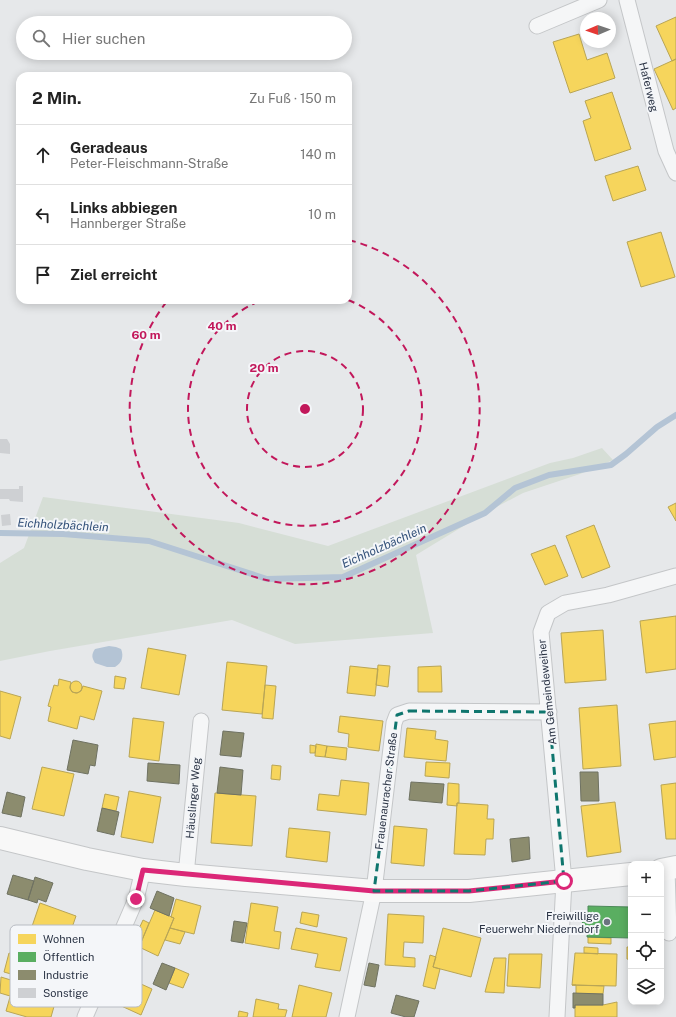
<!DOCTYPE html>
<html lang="de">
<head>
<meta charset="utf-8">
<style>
	body { margin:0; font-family:"Public Sans",sans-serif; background:#f6f6f6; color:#222 }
	.controls { position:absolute; right:12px; bottom:12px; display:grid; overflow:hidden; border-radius:8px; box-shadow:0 2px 10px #0003 }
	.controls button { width:36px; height:36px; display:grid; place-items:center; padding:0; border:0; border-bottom:1px solid #e0e0e0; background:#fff; color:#222; font:20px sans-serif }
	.compass { position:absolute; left:580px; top:12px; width:36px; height:36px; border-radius:50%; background:#fff; box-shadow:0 2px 10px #0003; rotate:268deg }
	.stop { position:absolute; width:12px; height:12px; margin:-9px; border:3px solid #db2777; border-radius:50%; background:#fff }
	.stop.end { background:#db2777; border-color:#fff; box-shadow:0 1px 4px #0008 }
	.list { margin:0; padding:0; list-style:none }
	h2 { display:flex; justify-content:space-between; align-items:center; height:52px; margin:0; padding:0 16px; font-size:17px }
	h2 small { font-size:13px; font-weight:400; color:#767676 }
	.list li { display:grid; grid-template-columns:26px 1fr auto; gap:12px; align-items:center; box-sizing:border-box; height:60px; padding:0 16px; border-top:1px solid #e0e0e0 }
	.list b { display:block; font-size:15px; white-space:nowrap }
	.list p { margin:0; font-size:13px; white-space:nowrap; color:#767676 }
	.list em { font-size:13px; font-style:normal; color:#767676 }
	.icon { flex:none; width:22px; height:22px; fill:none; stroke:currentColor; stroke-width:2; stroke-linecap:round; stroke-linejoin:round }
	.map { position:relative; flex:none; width:676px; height:1017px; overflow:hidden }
	.search { position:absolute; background:#fff; box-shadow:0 2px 10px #0003; left:16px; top:16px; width:336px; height:44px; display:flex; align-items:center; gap:10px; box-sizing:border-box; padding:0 14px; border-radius:22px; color:#767676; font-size:15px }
	.panel { position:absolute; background:#fff; box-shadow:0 2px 10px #0003; left:16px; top:72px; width:336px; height:232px; border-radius:12px }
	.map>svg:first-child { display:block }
	.green { fill:#d6ded6 }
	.water { fill:#b4c4d5 }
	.homes { fill:#f6d55c; stroke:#b9a555 }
	.public { fill:#5aae61; stroke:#4c8959 }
	.industry { fill:#8c8c6e; stroke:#6f7262 }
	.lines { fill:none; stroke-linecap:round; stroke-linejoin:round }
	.stream { stroke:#b4c4d5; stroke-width:6 }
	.building { fill:#ced0d3 }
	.street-casing { stroke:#c4c6c8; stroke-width:17 }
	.secondary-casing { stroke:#c4c6c8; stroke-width:24 }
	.street { stroke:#f5f6f7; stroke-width:15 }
	.secondary { stroke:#f8f8f8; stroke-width:22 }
	.route { stroke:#db2777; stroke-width:5 }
	.marked { fill:none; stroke:#0f766e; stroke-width:3; stroke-dasharray:8 5; stroke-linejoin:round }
	.ring { fill:none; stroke:#c2185b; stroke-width:2; stroke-dasharray:7 5 }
	.poi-dot { fill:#6c737f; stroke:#f4f6f9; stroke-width:1.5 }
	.labels { text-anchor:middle; stroke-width:4; stroke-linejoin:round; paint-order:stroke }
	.street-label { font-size:11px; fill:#2b3445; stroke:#f4f6f9 }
	.poi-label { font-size:11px; fill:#2b3445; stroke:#f4f6f9; text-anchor:end }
	.water-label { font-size:12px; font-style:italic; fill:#34527a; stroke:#f4f6f9 }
	.key { fill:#f4f6f9; stroke:#b8bcc3; stroke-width:1 }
	.key-label { font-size:11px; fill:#2b3445 }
	.centre { fill:#c2185b; stroke:#f4f6f9; stroke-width:2 }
	.ring-label { font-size:12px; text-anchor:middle; font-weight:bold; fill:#c2185b; stroke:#f4f6f9; stroke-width:4; stroke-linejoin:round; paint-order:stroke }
</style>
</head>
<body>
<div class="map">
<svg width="676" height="1017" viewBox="0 0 676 1017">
	<rect width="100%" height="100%" fill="#e6e8ea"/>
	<path class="green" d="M602,448L613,460L580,474L523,493L485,513L416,555L433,633L295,644L232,620L50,651L0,661V563L24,548L43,497L239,523L328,546L550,463L573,458Z"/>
	<path class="water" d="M109,646L116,647L121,649C124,656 122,663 115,667H107L95,663C92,658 91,655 95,649Z"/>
	<path class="homes" d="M676,17V59L672,61L656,26Z
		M579,34L587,60L607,53L615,78L570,93L553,42Z
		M676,59V108L673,110L654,69Z
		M612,92L631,149L595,161L583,121L591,118L585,101Z
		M638,166L646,190L613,201L605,176Z
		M661,232L675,277L641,287L627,242Z
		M676,503V521L668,507Z
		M594,525L610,567L582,578L566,536Z
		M555,545L568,576L545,585L531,554Z
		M676,616V669L646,673L640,621Z
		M603,630L606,680L565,683L561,633Z
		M148,648L186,655L179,695L141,688Z
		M227,662L267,666L262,714L222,710Z
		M378,665L390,666L388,687L376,685Z
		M350,666L378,669L375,696L347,693Z
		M441,666L442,692H418V667Z
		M115,676L126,678L124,689L114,688Z
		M59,679L71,682L70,688L72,692L77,693L81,691L83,686L102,691L94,720L80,716L77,729L48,721L51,707L48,706L54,685L58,686Z
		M70 687a6 6 0 1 1 12 0a6 6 0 1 1-12 0Z
		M265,685L276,686L273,719L262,718Z
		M0,691L21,697L10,739L0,736Z
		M617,705L621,766L583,769L579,708Z
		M340,716L383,721L379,751L348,747L349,734L338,732Z
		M133,718L164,722L159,761L129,757Z
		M676,721V757L654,760L649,724Z
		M407,728L436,731L435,739L448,741L446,761L404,757Z
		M316,744L327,746L325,757L315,756Z
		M310,745L316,746L315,753H310Z
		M327,746L347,748L346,760L325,757Z
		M426,762L450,763L449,778L425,776Z
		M272,765L281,766L280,780L271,779Z
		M42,767L74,774L64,816L32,809Z
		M341,780L369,783L366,815L317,810L319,794L339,796Z
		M448,783L459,784V803H457V806L447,805Z
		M676,783V839H666L661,785Z
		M129,791L161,797L153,843L121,837Z
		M215,793L256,796L252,846L211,843Z
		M105,794L119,797L116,811L102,808Z
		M615,802L621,852L587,857L581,806Z
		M457,803L488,805L487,819H494L493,839H486L485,855L454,854Z
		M394,826L427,829L424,866L391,863Z
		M289,828L330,832L327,862L286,857Z
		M176,899L201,906L194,934L170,928L174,918L171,917Z
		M40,903L76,916L63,954L27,941Z
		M251,903L278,907L274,931L281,932L279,949L245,943Z
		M155,910L174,918L158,956L139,947Z
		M302,912L319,915L317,927L300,923Z
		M388,914L424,916L423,943L404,942L403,957L415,958V967L385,965Z
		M143,920L149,923L140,945L133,942Z
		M170,928L185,932L180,944L165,940Z
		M296,928L347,938L340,971L315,967L318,954L291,949Z
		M443,928L481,938L471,977L433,967Z
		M588,937L611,938V944L588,943Z
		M584,947L598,948V954L584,953Z
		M627,947H631V960L627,959Z
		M9,953L23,957L18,976L4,972Z
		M575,953L617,954L616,986L572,985Z
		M509,954H542L540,988L507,986Z
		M430,955L436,957L433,967L440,969L435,989L423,986Z
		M494,958H506L504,993L485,992Z
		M175,968L189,974L183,988L169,983Z
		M1,977L14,981L10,996L0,993Z
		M128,978L152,989L141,1015L117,1004Z
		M14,983L57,996L51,1017H27L6,1011Z
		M299,985L332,993L326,1017H292Z
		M572,985L604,986L603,994H576V985Z
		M256,999L279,1004L278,1009L287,1010L285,1017H253Z
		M617,1002V1017H575V1005H603Z
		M239,1011L248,1013L247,1017H238Z"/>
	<path class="public" d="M588,906L631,907V938L587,937L588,927H582L583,916L588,917Z"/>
	<path class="industry" d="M223,731L244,733L241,757L220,755Z
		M73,740L98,745L95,766L90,765L88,774L67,770Z
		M148,763L180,765L179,784L147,781Z
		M220,767L243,770L241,795L217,793Z
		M580,772H598L599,801H581Z
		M411,782L444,784L442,803L409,800Z
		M7,792L25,797L21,817L2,813Z
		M102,808L119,812L114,835L97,831Z
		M529,837L530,859L512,862L510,839Z
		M13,875L34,881L28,900L7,894Z
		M35,877L53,883L46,902L38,899L37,903L28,900Z
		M157,891L174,898L169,916L150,908Z
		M234,921L247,923L243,943L231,941Z
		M162,963L175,968L166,990L153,984Z
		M369,963L379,965L375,987L364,985Z
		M573,993L603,994V1005H575V1008H573Z
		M396,995L419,1001L414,1017H406L391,1013Z"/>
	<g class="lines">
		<path class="stream" d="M0,533L63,534L149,541L267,579L343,577L485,513L515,488L549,475L611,465L626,454L657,427L676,415"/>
	</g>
	<path class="building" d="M0,439H7L10,444V454L0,453Z
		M19,486H23V502L10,501L9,499H0V489H19Z
		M10,514L11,525L2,526L1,515Z"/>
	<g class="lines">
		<g class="street-casing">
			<path id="street" d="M627,0L666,151L676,173
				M537,26L599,0
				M667,869L669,933
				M186,875L201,721
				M85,1017L136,899L143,870
				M347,1017L374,891L394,723L397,715L409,711L549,712
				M557,1017L564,881L541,632L548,613L565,603L608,595L676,576"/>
		</g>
		<g class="secondary-casing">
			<path id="secondary" d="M0,838L87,859L143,870L186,875L374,891H469L631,874
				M661,870L676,867"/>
		</g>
		<use href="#street" class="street"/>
		<use href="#secondary" class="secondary"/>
	</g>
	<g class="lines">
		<path class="route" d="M136,899L143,870L374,891H469L564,881"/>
	</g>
	<path class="marked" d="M409,711L549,712L564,881L469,891H374L397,715Z"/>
	<g class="ring">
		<circle cx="305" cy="409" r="58"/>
		<path d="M348 300A117 117 0 1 1 262 300"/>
		<path d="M349 240A175 175 0 1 1 168 300"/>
	</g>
	<circle class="poi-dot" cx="607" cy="922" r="4"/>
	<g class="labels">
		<g class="street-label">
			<text transform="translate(649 87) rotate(76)" y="4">Haferweg</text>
			<text transform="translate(547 692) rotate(-96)" y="4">Am Gemeindeweiher</text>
			<text transform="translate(386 791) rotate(-83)" y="4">Frauenauracher Straße</text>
			<text transform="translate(193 798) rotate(-85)" y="4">Häuslinger Weg</text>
		</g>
		<g class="poi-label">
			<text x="599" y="920">Freiwillige<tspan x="599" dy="13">Feuerwehr Niederndorf</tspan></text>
		</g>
		<g class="water-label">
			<text transform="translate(63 525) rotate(3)" y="4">Eichholzbächlein</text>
			<text transform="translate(384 546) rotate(-24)" y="4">Eichholzbächlein</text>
		</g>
	</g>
	<rect x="10" y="925" width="132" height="82" rx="6" class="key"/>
	<rect x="18" y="934" width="18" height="10" fill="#f6d55c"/>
	<rect x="18" y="952" width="18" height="10" fill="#5aae61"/>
	<rect x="18" y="970" width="18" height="10" fill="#8c8c6e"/>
	<rect x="18" y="988" width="18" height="10" fill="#ced0d3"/>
	<g class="key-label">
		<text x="43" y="943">Wohnen</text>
		<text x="43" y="961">Öffentlich</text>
		<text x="43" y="979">Industrie</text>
		<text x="43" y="997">Sonstige</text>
	</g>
	<circle cx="305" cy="409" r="6" class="centre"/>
	<g class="ring-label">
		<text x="222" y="330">40 m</text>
		<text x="146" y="339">60 m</text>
		<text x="264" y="372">20 m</text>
	</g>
</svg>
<div class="controls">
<button>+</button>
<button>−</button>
<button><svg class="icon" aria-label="locate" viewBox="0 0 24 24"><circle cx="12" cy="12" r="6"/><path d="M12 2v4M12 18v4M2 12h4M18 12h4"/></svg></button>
<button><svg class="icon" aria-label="layers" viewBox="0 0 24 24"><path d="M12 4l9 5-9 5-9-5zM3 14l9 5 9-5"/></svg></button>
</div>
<svg class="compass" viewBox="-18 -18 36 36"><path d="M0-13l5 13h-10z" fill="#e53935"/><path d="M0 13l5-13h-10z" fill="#767676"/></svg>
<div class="stop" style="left:564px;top:881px"></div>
<div class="stop end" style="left:136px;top:899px"></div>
<div class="search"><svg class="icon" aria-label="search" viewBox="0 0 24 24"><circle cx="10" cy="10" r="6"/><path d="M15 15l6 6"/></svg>Hier suchen</div>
<section class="panel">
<h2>2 Min.<small>Zu Fuß · 150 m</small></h2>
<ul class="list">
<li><svg class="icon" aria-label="ahead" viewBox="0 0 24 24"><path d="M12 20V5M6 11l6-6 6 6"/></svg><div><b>Geradeaus</b><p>Peter-Fleischmann-Straße</p></div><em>140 m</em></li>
<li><svg class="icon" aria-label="left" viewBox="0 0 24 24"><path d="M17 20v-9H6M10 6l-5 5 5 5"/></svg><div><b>Links abbiegen</b><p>Hannberger Straße</p></div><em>10 m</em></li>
<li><svg class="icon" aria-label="arrive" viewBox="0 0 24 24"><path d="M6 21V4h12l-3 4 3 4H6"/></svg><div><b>Ziel erreicht</b></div></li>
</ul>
</section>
</div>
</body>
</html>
